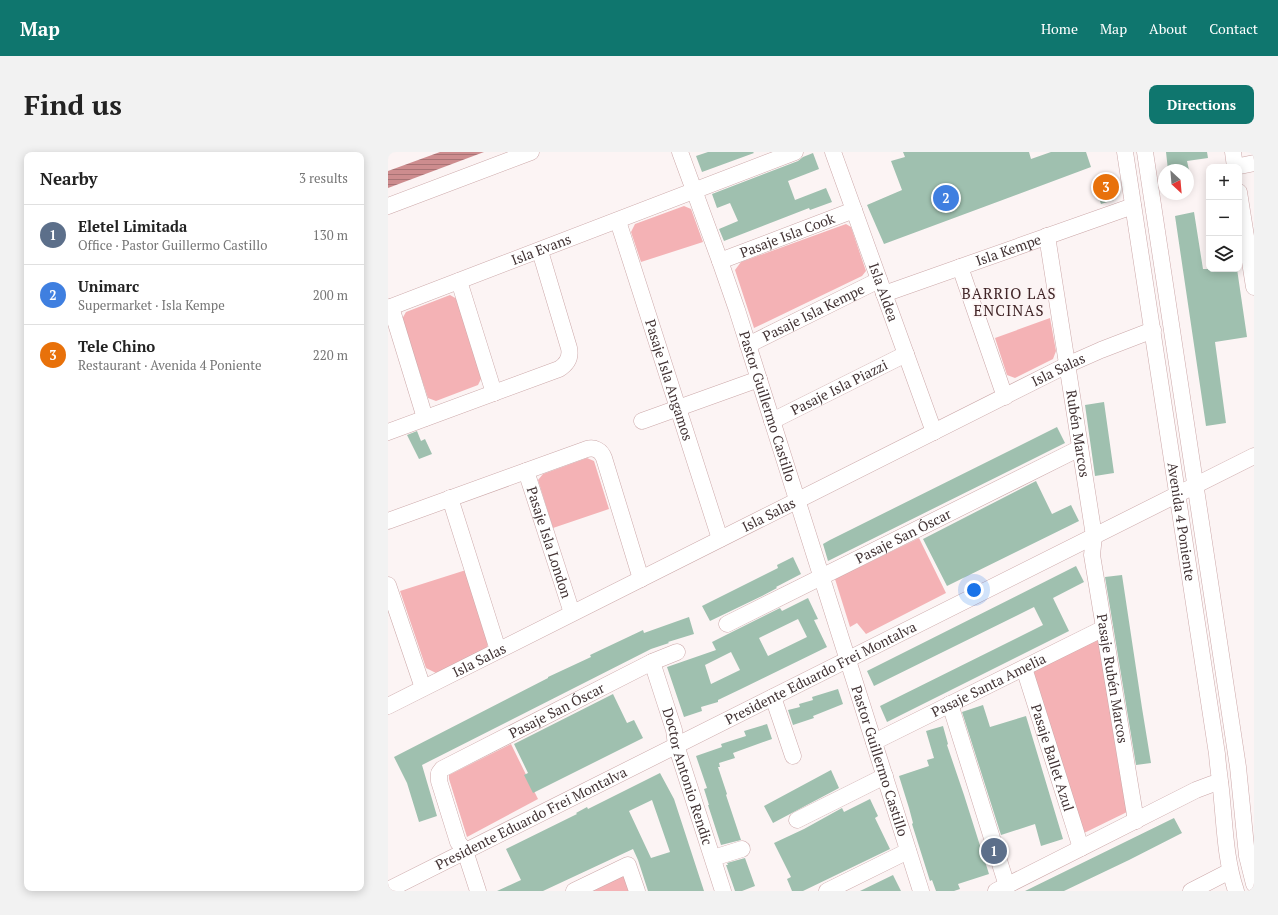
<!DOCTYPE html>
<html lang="en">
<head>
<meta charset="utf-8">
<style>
	body { margin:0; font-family:"PT Serif",serif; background:#f2f2f2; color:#222 }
	.controls { position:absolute; right:12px; top:12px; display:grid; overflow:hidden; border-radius:8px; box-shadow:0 2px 10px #0003 }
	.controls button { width:36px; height:36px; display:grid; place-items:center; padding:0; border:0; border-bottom:1px solid #e0e0e0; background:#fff; color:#222; font:20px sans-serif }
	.compass { position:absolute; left:770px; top:12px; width:36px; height:36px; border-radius:50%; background:#fff; box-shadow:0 2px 10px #0003; rotate:154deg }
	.you { position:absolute; left:586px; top:438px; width:14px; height:14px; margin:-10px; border:3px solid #fff; border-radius:50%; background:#1a73e8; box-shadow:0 0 0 6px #1a73e833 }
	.badge { display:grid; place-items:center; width:26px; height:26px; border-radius:50%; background:#0f766e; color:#fff; font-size:13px; font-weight:700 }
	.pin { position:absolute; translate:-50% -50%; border:2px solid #fff; box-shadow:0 1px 4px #0006 }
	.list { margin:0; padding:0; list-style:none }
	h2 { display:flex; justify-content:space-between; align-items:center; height:52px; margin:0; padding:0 16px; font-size:17px }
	h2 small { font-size:13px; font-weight:400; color:#767676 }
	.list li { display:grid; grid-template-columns:26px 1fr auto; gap:12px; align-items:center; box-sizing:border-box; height:60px; padding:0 16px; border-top:1px solid #e0e0e0 }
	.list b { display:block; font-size:15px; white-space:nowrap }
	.list p { margin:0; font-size:13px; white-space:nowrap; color:#767676 }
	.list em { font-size:13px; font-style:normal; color:#767676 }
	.icon { flex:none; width:22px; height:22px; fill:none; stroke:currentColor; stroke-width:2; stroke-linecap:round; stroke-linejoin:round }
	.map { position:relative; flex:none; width:866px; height:739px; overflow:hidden; border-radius:8px }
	header { display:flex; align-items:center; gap:24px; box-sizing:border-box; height:56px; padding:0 20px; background:#0f766e; color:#fff }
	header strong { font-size:19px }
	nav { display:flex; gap:22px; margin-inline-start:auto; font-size:14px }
	.intro { display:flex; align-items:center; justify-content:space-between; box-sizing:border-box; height:96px; padding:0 24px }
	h1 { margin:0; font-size:28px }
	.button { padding:10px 18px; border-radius:8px; background:#0f766e; color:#fff; font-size:14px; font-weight:700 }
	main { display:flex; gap:24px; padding:0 24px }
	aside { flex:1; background:#fff; border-radius:8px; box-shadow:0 2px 10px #0003 }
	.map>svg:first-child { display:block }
	.green { fill:#f4b2b5 }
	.water { fill:url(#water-rules) }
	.building { fill:#9fc0af; fill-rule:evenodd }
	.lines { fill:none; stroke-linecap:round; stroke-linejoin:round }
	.minor-casing { stroke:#cca8a9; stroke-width:17 }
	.minor { stroke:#fff; stroke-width:16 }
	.labels { text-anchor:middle; stroke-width:3; stroke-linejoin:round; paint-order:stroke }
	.street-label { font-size:14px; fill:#423334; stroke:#fcf4f4 }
	.neighbourhood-label { font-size:15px; letter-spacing:1px; fill:#412527; stroke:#fcf4f4 }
</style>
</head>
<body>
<header>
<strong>Map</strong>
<nav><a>Home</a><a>Map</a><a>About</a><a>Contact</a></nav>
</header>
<div class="intro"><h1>Find us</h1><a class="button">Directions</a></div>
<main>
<aside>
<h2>Nearby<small>3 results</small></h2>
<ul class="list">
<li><span class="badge" style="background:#5c6f8a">1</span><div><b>Eletel Limitada</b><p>Office · Pastor Guillermo Castillo</p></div><em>130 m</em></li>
<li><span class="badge" style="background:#3f7fe0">2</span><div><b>Unimarc</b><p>Supermarket · Isla Kempe</p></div><em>200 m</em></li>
<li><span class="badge" style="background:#e8710a">3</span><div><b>Tele Chino</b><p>Restaurant · Avenida 4 Poniente</p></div><em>220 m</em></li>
</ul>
</aside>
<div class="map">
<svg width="866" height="739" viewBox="0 0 866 739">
	<defs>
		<pattern id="water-rules" width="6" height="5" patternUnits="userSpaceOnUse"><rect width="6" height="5" fill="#cd8c8e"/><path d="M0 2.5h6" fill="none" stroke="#a87375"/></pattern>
	</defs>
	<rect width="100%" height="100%" fill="#fcf4f4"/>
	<path class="green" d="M296,54L303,57L315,90L253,110L243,80L247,72Z
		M458,72L463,75L478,119L474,124L366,176L347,118L353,110Z
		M62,143L69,147L94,225L90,233L48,249L40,246L14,167L18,160Z
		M662,166L668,199L665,207L627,226L619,223L607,186Z
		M199,306L206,309L221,357L165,376L150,328L155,322Z
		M531,386L558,441L478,482L469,471L462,475L447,427Z
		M78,418L101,487L99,496L48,521L38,516L12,439Z
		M710,485L739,660L694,682L644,520Z
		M123,592L150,647L79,685L61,627V623Z
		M238,720L244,739H199Z"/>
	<path class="water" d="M52,0H96L0,36V19Z"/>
	<path class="building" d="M320,0H365L366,1L314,20L308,4Z
		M515,0H641L643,7L663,0H698L703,15L496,92L479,53L514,38L503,9L517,5Z
		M778,0H819L820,6L799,9L801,18H780Z
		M425,1L431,17L400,29L407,48L438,36L444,50L422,58L421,56L336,89L331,77L350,69L342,51L329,56L324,42L410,9L415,5Z
		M725,29L728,39L724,40L726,48L713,52L707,34Z
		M806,60L815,117H849L859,185L827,190L838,271L818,274L787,64Z
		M716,250L726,321L707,324L697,253Z
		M669,275L677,291L440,409L435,392L442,388Z
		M29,279L33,289L37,287L44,302L31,307L19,283Z
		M648,329L664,362L683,353L691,369L559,434L535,387Z
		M405,405L413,422L388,435L389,436L374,444L322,469L314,454L390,416L389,413Z
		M688,414L696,430L665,446L681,479L499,570L492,554L655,473L646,455L486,534L479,519Z
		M734,423L754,556L763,611L748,613L717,425Z
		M420,446L430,467L426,468L439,495L353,537L330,548V550L313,555L314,559L296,565L279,515L328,498L324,490L392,456L394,459ZM410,467L419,485L380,504L371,486ZM343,500L352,518L323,532L317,513Z
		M301,465L306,482L280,490L281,491L263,497L34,613L49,664L31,670L19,631L6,605L160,526V525L203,505L202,503L255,478L256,481Z
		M450,537L455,552L425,564L426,566L405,573L400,558L412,555L411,552L425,548L424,545Z
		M225,542L239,571L246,568L255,586L145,641L136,623L140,621L126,592Z
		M595,553L602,575L638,564L675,687L653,694L647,672L613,683L574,560Z
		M379,572L384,587L345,601L347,606L331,611L332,615H330L339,642L338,643L353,688L333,693L320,653H321L316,637L319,636L308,604L334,595L333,592L358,584L356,579Z
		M555,574L560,592L559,593L576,643L601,722L570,732L572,737L566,739H548L544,728L542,729L524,672L525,671L521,656L511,624L541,614L539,608L546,606L538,579Z
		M443,618L451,636L385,671L376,654Z
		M272,621L286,647L316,739H260L250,708L245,697L155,739H109L133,728L118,697L189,662L188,661L199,655L200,657ZM264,648L282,700L263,706L241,659Z
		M482,647L490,664L487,666L502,697L415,739H404L399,727L403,725L386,691L416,677L454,656L456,660Z
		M786,666L794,681L741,708L676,739H637Z
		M357,706L367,734L354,739H347L338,713H340L339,711Z
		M505,723L513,739H472Z"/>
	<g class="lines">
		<g class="minor-casing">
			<g id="minor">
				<path id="s1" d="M292,0L332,109L349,158L533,739"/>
				<path id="s2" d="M445,0L546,280"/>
				<path id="s3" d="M737,0L829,602C830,617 833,633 834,648C837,679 838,709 848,739"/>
				<path d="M757,0L850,615L859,704L866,732"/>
				<path d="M845,0L847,15"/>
				<path d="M847,15L866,11"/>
				<path d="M851,40L866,135"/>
				<path d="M0,54L143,0"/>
				<path id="s4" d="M230,69L332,387"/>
				<path id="s5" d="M659,84L706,384L704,403L748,669"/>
				<path id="s6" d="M332,109L466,58"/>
				<path d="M572,115L617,245"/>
				<path d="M71,129L106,241"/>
				<path id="s7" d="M496,142L745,54"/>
				<path d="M3,155L37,266"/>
				<path id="s8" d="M0,156L407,0"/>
				<path id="s9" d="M360,193L491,128"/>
				<path d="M254,269L371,227"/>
				<path id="s10" d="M384,269L518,202"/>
				<path d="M0,280L171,217C179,212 183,205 181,196L152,99"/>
				<path id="s11" d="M138,319L184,461"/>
				<path d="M62,346L110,498"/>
				<path d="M0,369L199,297C206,295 213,298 216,306L253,427"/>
				<path d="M0,433L35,536"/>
				<path id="s12" d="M339,472L692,296"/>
				<path id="s13" d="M264,510L286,578L288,593L335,739"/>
				<path id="s14" d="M636,516L693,696"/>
				<path d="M385,545L405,604"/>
				<path d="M562,552L619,734"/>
				<path id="s15" d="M0,554L679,213L713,198L765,178"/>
				<path id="s16" d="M486,590L716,476"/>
				<path d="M409,668L497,624"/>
				<path d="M325,706L354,697"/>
				<path id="s17" d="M0,738L866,304"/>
				<path id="s18" d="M90,739L77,699L70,690L51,629V621L54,617L264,510L289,500"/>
				<path d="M186,739L240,713L249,739"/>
				<path d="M439,739L520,699"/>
				<path d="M608,739L808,638L824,632L832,631"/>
				<path d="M803,739L842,719"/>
			</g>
		</g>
		<use href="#minor" class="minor"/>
	</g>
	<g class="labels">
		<g class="street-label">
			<text dy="5" stroke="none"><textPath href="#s6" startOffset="72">Pasaje Isla Cook</textPath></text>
			<text dy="5" stroke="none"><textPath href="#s8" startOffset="164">Isla Evans</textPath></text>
			<text dy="5" stroke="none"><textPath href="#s7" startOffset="132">Isla Kempe</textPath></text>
			<text dy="5" stroke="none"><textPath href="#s2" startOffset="149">Isla Aldea</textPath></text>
			<text dy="5" stroke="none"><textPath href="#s9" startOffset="73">Pasaje Isla Kempe</textPath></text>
			<text dy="5" stroke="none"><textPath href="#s15" startOffset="750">Isla Salas</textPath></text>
			<text dy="5" stroke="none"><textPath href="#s4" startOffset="167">Pasaje Isla Angamos</textPath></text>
			<text dy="5" stroke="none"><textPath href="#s10" startOffset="75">Pasaje Isla Piazzi</textPath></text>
			<text dy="5" stroke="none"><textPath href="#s1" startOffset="269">Pastor Guillermo Castillo</textPath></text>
			<text dy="5" stroke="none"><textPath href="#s5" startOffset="200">Rubén Marcos</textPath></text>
			<text dy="5" stroke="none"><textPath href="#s15" startOffset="426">Isla Salas</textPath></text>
			<text dy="5" stroke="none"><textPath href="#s3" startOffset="374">Avenida 4 Poniente</textPath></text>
			<text dy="5" stroke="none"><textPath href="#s12" startOffset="197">Pasaje San Óscar</textPath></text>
			<text dy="5" stroke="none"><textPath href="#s11" startOffset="75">Pasaje Isla London</textPath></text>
			<text dy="5" stroke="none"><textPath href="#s15" startOffset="102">Isla Salas</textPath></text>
			<text dy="5" stroke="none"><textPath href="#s17" startOffset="484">Presidente Eduardo Frei Montalva</textPath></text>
			<text dy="5" stroke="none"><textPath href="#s5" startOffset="448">Pasaje Rubén Marcos</textPath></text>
			<text dy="5" stroke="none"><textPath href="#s16" startOffset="128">Pasaje Santa Amelia</textPath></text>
			<text dy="5" stroke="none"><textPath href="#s18" startOffset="259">Pasaje San Óscar</textPath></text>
			<text dy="5" stroke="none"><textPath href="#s14" startOffset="94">Pasaje Ballet Azul</textPath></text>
			<text dy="5" stroke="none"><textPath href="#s1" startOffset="641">Pastor Guillermo Castillo</textPath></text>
			<text dy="5" stroke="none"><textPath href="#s13" startOffset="120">Doctor Antonio Rendic</textPath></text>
			<text dy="5" stroke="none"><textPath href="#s17" startOffset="160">Presidente Eduardo Frei Montalva</textPath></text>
		</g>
		<g class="neighbourhood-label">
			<text x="621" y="147">BARRIO LAS<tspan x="621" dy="17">ENCINAS</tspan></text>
		</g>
	</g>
</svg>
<div class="controls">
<button>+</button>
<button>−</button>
<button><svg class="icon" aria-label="layers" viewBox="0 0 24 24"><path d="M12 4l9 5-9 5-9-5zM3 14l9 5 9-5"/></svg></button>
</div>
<svg class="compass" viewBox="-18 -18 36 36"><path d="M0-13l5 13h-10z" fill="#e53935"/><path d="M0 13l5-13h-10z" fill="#767676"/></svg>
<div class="you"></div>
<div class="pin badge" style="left:606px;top:699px;background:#5c6f8a">1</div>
<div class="pin badge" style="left:558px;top:46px;background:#3f7fe0">2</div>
<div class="pin badge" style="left:718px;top:35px;background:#e8710a">3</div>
</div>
</main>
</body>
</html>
